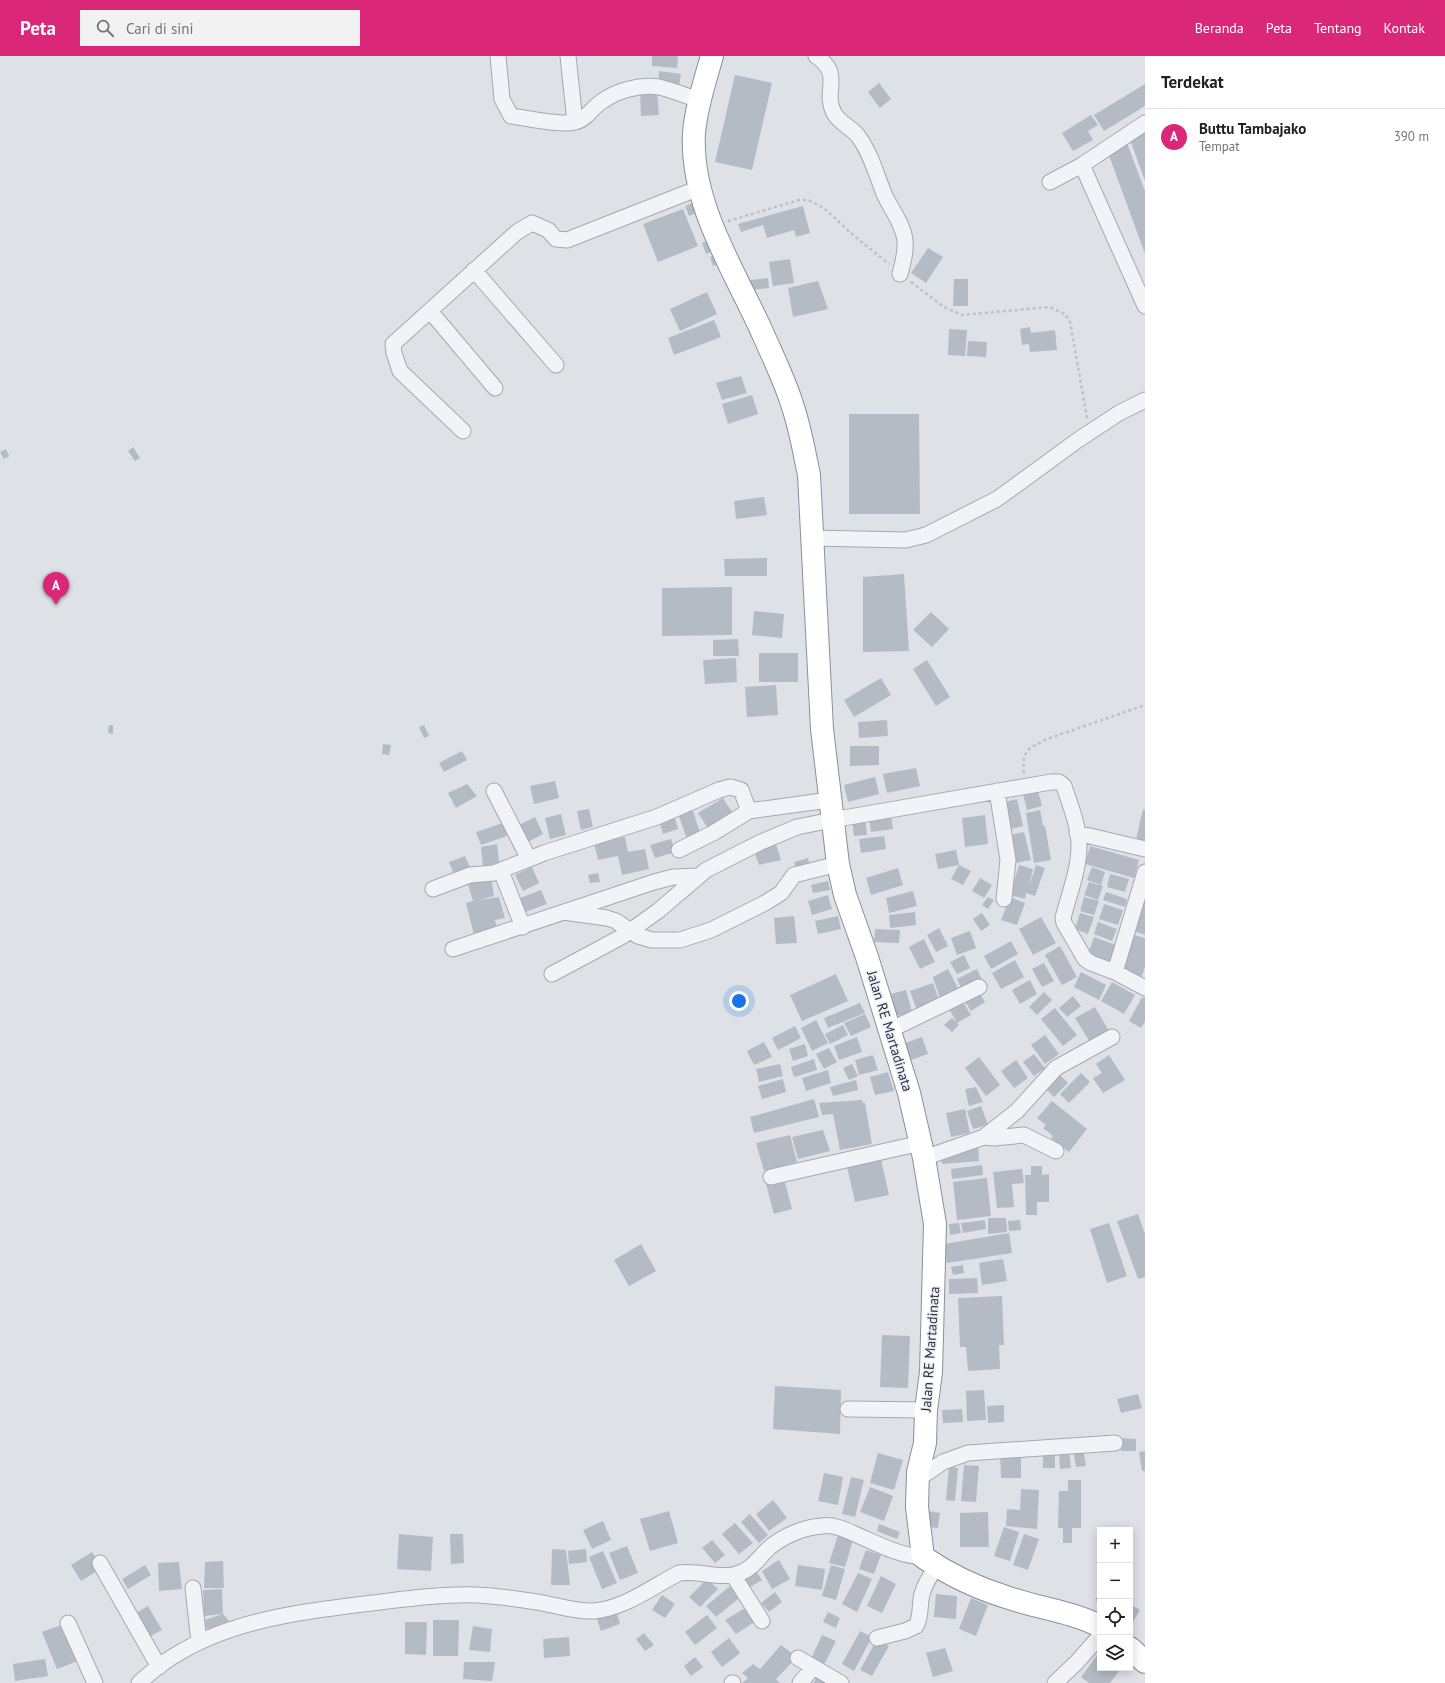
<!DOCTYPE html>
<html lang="id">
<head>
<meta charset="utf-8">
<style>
	body { margin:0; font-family:"PT Sans",sans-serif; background:#f2f2f2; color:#202124 }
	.controls { position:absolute; right:12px; bottom:12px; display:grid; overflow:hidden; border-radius:0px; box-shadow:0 2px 10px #0003 }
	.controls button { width:36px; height:36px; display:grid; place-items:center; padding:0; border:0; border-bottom:1px solid #e0e0e0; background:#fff; color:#202124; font:20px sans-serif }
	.you { position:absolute; left:739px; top:945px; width:14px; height:14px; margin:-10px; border:3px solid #fff; border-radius:50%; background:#1a73e8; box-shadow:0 0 0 6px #1a73e833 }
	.badge { display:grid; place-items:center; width:26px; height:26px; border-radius:50%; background:#db2777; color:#fff; font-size:13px; font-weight:700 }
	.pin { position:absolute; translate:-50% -33px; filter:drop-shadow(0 1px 2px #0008) }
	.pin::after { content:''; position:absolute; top:21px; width:14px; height:12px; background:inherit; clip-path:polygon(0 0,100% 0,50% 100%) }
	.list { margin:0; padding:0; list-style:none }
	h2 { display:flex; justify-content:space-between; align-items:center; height:52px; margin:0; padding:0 16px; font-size:17px }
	h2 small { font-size:13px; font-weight:400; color:#757577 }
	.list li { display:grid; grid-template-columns:26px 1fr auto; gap:12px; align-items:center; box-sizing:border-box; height:56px; padding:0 16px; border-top:1px solid #e0e0e0 }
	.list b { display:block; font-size:15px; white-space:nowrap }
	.list p { margin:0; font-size:13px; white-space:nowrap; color:#757577 }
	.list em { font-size:13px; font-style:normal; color:#757577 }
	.icon { flex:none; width:22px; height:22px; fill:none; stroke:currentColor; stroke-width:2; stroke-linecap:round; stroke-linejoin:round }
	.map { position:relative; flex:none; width:1145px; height:1627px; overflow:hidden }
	header { display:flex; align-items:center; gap:24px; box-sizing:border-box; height:56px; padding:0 20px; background:#db2777; color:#fff }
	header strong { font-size:19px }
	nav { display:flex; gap:22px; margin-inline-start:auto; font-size:14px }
	.search { width:280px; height:36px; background:#f2f2f2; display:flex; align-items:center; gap:10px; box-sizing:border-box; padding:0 14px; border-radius:0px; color:#757577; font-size:15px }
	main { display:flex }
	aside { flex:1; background:#fff }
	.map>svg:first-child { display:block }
	.building { fill:#b5bbc4 }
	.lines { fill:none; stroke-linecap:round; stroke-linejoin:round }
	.minor-casing { stroke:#a4a9b1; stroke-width:17 }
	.highway-casing { stroke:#86909e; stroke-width:24 }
	.path { stroke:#bdc0c6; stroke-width:2.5; stroke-dasharray:3 3; stroke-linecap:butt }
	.minor { stroke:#f1f3f6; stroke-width:15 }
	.highway { stroke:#fff; stroke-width:22 }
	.labels { text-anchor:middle; stroke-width:3; stroke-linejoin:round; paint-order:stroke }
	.street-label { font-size:14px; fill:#28303e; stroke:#edf1f5 }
</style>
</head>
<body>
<header>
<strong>Peta</strong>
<div class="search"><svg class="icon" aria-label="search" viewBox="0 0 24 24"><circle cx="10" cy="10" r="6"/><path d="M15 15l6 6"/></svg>Cari di sini</div>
<nav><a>Beranda</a><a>Peta</a><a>Tentang</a><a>Kontak</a></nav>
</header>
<main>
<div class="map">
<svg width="1145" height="1627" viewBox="0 0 1145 1627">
	<rect width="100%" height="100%" fill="#dee2e7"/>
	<path class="building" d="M652,0H678L677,12L652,10Z
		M659,15L681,18L679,31L658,28Z
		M735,19L772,27L752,114L715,106Z
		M879,27L891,43L880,52L868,36Z
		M1145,28V50L1104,75L1094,59Z
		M657,35L659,59L641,60L640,36Z
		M1091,59L1098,69L1088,75L1093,84L1073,95L1062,77Z
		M1145,75V125L1129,81Z
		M1127,87L1145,135V198L1107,94Z
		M698,145L702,155L689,160L685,150Z
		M803,150L810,177L796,181L794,174L767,182L763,169L741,176L738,168Z
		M683,153L698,190L658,206L643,168Z
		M712,183L716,194L706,198L702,187Z
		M928,192L943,201L926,227L911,217Z
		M718,198L722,207L713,210L710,201Z
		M790,203L794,227L773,230L769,206Z
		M768,222L769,232L752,234L750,224Z
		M954,223H968V250H953Z
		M818,225L828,253L793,261L788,232Z
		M707,236L717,258L680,275L670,253Z
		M714,264L721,281L674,299L668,282Z
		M1030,271L1031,277L1055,274L1057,294L1030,296L1029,288L1022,289L1020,273Z
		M949,273L967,274L965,300L948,299Z
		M968,285L987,286L986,301L967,300Z
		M741,320L747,337L722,344L716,327Z
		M752,339L758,358L728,368L722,348Z
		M849,358H919L920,458H849Z
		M133,391L140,402L135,405L128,395Z
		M6,393L9,400L4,403L0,396Z
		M764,441L767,459L736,463L734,445Z
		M767,502V520H725L724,503Z
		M904,518L909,595L863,596V521Z
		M732,531V579L662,580V532Z
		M754,555L784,558L782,582L752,579Z
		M931,556L949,573L932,591L913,574Z
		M738,583L739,600H713V584Z
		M759,597H798V626H759Z
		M736,602L737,626L705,628L703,604Z
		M927,604L950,641L936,650L913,613Z
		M881,622L891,639L854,661L844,644Z
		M776,629L778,659L747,661L745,631Z
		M887,664L888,680L859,682L858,666Z
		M109,669H113V678L108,677Z
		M424,669L429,680L424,682L419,671Z
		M383,688L391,689L389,699L382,698Z
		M850,690H879V709L850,710Z
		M462,695L467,704L444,716L439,707Z
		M916,712L920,730L887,737L883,718Z
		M875,721L879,738L848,746L844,729Z
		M555,725L559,742L534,748L530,730Z
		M467,728L477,740L456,752L448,737Z
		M1037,731L1042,750L1027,754L1022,734Z
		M723,742L736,762L711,777L698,757Z
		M1017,743L1023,770L1008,774L1001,747Z
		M692,752L701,780L687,784L678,757Z
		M589,753L593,771L581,774L577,755Z
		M1143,753L1145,754V785L1136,783Z
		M1040,754L1043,770H1045L1051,804L1034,807L1026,757Z
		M561,758L566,779L550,783L545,762Z
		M985,759L988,788L965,791L962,762Z
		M891,760L893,773L871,776L869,764Z
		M535,761L543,778L528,786L519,769Z
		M865,761L867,779L854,780L852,763Z
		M675,762L678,773L663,778L660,767Z
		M503,767L507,780L481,789L476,776Z
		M1024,776L1031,804L1016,807L1009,779Z
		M884,780L886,793L861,797L859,783Z
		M625,781L628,796L645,793L649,813L622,819L618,800L598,804L594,787Z
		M671,783L675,796L655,802L650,789Z
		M497,788L499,806L483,811L481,791Z
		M776,788L781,804L759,809L753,792Z
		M1090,790L1139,804L1134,822L1085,808Z
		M956,794L959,809L938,813L935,798Z
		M465,800L471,814L455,821L449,806Z
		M808,802L810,810L796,813L794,806Z
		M959,809L971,815L963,829L951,823Z
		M1019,809L1033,813L1029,831L1036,809L1045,812L1035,840L1026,837L1025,843L1010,839Z
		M532,811L539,827L523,835L515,819Z
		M1092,811L1105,816L1101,829L1087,824Z
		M898,812L903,829L871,839L866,822Z
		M598,817L600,826L590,827L588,819Z
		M1110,818L1129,823L1125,836L1107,831Z
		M491,821L494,840L479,844L499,841L505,862L495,864L497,872L474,879L466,847L473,845L467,825Z
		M980,822L992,829L984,842L972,835Z
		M828,825L830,834L813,837L811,829Z
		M1089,826L1103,830L1098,844L1084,839Z
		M541,834L547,848L525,856L520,842Z
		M913,835L917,850L889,857L886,842Z
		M1106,836L1127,843L1125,851L1103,844Z
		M828,839L832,853L812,859L808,845Z
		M988,841L994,844L988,853L982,849Z
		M1010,841L1025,847L1017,869L1001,864Z
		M1084,841L1099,845L1094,859L1080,855Z
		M1145,844V879L1134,875Z
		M1104,848L1123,854L1118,869L1099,863Z
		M915,856L916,869L890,872L889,859Z
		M982,857L990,869L981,875L973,863Z
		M1080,857L1094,861L1088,878L1075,873Z
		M794,860L797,887L776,888L774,862Z
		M838,860L841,873L818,878L815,865Z
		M1041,861L1056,887L1033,899L1019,873Z
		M1098,866L1117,873L1112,885L1094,878Z
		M939,872L948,890L936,896L927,879Z
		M875,873L900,874L899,887L874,886Z
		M970,875L976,892L957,899L951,882Z
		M1134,879L1145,882V911L1142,920L1123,915Z
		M1094,881L1116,889L1110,905L1088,898Z
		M924,883L935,906L920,913L909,891Z
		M1011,885L1018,898L991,913L984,900Z
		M1060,890L1077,921L1062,929L1045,899Z
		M964,899L970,912L957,918L950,906Z
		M1015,904L1024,921L1001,933L992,917Z
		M1044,907L1054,925L1042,931L1032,913Z
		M948,913L960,936L941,946L933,921Z
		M977,913L983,926L963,936L957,923Z
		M1081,916L1106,929L1099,944L1074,931Z
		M836,918L848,945L802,965L790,939Z
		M1030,924L1037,938L1020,948L1012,934Z
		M1112,926L1135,939L1124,958L1101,945Z
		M933,927L939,944L916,952L910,935Z
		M977,933L985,946L971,955L963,942Z
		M906,934L912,956L897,960L891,938Z
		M1044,936L1052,944L1037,959L1029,951Z
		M1073,940L1081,950L1067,961L1059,952Z
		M960,941L971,959L957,967L947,949Z
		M1142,941L1145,942V966L1141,972L1129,965Z
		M860,947L865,957L828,972L824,962Z
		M1095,951L1109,975L1090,986L1075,962Z
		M1055,952L1077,979L1063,990L1041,963Z
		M865,958L871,971L851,980L844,967Z
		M952,962L959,969L952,976L944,969Z
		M816,964L828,987L812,995L801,972Z
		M843,969L848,979L830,988L825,978Z
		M795,970L801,982L778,994L772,982Z
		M1045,979L1059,998L1045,1008L1031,989Z
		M857,981L862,996L839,1004L834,990Z
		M922,981L928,998L911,1004L905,987Z
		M764,986L772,1001L754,1009L747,995Z
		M805,988L808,1000L793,1005L789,993Z
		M829,992L837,1006L824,1013L816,998Z
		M1034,998L1045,1012L1034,1020L1023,1006Z
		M873,999L878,1014L859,1019L855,1004Z
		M1109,999L1125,1024L1103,1037L1093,1022L1102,1017L1096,1008Z
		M979,1001L1000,1029L986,1040L965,1012Z
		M814,1003L817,1014L794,1021L791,1011Z
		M1016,1004L1028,1022L1014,1032L1001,1015Z
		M780,1008L783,1020L759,1026L756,1013Z
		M852,1008L858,1020L849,1024L843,1012Z
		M828,1014L831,1027L806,1035L802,1022Z
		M888,1016L894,1035L875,1039L870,1021Z
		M1058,1017L1068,1027L1054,1041L1044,1031Z
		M1081,1017L1090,1026L1069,1047L1060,1038Z
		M783,1023L786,1036L762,1043L758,1030Z
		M856,1024L858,1034L833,1040L830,1031Z
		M976,1031L983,1046L969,1050L965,1033Z
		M814,1043L819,1061L754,1077L750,1061Z
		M862,1044L863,1047H865L872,1088L840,1094L833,1058L822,1059L819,1047Z
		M1052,1045L1087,1073L1069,1096L1051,1082L1053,1080L1043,1072L1046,1069L1037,1062Z
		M981,1050L988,1069L973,1073L967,1055Z
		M965,1053L970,1077L951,1081L946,1057Z
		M823,1074L830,1095L798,1103L792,1081Z
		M790,1079L797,1106L764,1115L756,1087Z
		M978,1088L979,1105L942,1108L940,1095Z
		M880,1099L889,1139L855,1146L846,1106Z
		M982,1109L983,1119L952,1123L951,1113Z
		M1031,1110H1042V1119L1049,1118V1146H1037V1159H1026L1025,1119H1031Z
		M1022,1113L1024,1127L1012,1128L1014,1151L997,1152L993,1116Z
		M987,1122L991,1160L957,1164L953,1126Z
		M784,1123L792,1153L774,1158L766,1128Z
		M1138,1158L1145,1178V1221L1138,1223L1117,1165Z
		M988,1162H1006L1007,1176L988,1178Z
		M985,1164L986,1173L963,1177L961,1167Z
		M1020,1164L1021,1174L1009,1175L1008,1165Z
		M959,1167L961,1177L950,1179L949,1168Z
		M1109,1167L1127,1220L1107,1227L1090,1173Z
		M1009,1177L1012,1197L947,1207L944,1188Z
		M641,1188L656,1215L629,1230L614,1204Z
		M1003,1203L1007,1225L982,1229L979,1207Z
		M963,1209L964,1217L953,1219L951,1211Z
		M977,1222L978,1237L949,1238V1223Z
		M1002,1240L1004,1289H999L1000,1313L968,1315L966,1291H960L958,1242Z
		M882,1279L910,1280L908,1332L880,1331Z
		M775,1330L841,1334L840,1378L773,1373Z
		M984,1334L986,1364L967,1365L966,1335Z
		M1138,1338L1142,1352L1121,1357L1117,1343Z
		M1004,1349V1366L988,1367L987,1350Z
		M962,1353L963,1366L943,1367L942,1354Z
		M1121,1382L1136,1383V1395H1121Z
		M1083,1391L1086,1410L1076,1411L1073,1393Z
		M1069,1393L1071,1412L1060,1413L1059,1394Z
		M1043,1394H1055V1412H1043Z
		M1145,1395V1415H1142L1139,1396Z
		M1021,1396V1422H1001L1000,1397Z
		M878,1397L903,1404L894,1434L870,1427Z
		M964,1409L979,1410L976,1446L961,1445Z
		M949,1411L958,1412L955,1445L946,1444Z
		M824,1417L843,1421L838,1449L818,1445Z
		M851,1421L864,1424L855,1461L842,1458Z
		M1068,1424H1081V1472H1072V1487H1063V1472H1058L1059,1435H1068Z
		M870,1431L893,1440L884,1465L860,1456Z
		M1021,1433L1039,1434L1037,1473L1006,1470L1007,1453L1020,1454Z
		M773,1444L787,1462L769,1475L756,1458Z
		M669,1455L678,1487L650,1495L640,1463Z
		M929,1455L940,1457L938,1472L927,1471Z
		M988,1456L989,1491H960V1457Z
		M750,1458L768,1479L759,1487L741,1466Z
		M603,1465L611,1484L592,1493L583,1474Z
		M735,1467L753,1487L739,1498L722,1478Z
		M879,1468L900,1476L897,1483L877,1475Z
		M1004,1471L1019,1476L1010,1505L994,1500Z
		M399,1478L433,1481L431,1515L397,1513Z
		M450,1478H463L464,1507L451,1508Z
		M1024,1478L1039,1483L1028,1514L1013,1509Z
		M838,1479L853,1484L845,1511L829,1507Z
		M712,1484L725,1499L715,1507L702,1492Z
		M627,1490L638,1517L620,1524L609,1497Z
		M552,1493L566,1494L570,1529H551Z
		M586,1493L587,1506L569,1508L568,1495Z
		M866,1494L881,1499L874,1518L859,1513Z
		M603,1495L617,1527L602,1533L589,1501Z
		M92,1496L102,1512L81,1525L71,1509Z
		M779,1504L790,1523L772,1533L762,1515Z
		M223,1505L224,1532H204L205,1506Z
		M179,1506L182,1533L159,1535L158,1507Z
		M145,1509L151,1519L128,1533L122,1523Z
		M798,1509L825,1513L822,1534L795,1530Z
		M831,1509L845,1513L836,1544L822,1540Z
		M756,1515L762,1524L747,1533L741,1524Z
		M858,1517L872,1523L857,1556L842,1548Z
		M881,1520L896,1528L882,1557L867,1550Z
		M707,1523L718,1533L700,1551L689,1541Z
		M730,1530L739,1542L716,1561L706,1550Z
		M222,1533L223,1558L204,1560L203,1534Z
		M775,1536L782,1546L769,1556L761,1547Z
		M1100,1537V1547L1095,1544Z
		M936,1538L957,1540L956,1563L934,1561Z
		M662,1539L675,1548L665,1562L652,1554Z
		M971,1542L988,1549L976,1580L959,1573Z
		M1130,1548L1140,1554L1133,1566L1130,1565Z
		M148,1550L162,1574L149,1581L136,1557Z
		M747,1551L756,1565L736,1578L725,1564Z
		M616,1554L620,1568L601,1575L596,1560Z
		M828,1556L840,1562L836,1572L823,1566Z
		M223,1558L230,1566L207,1573L204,1564Z
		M707,1559L717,1572L695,1589L685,1576Z
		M433,1564H459L458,1600H433Z
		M405,1566H427L426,1599L405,1598Z
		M64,1568L78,1605L57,1613L42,1576Z
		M473,1570L492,1573L490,1596L469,1594Z
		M860,1575L872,1581L854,1615L842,1608Z
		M644,1577L654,1589L645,1595L636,1583Z
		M822,1579L836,1585L824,1609L811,1603Z
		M569,1581L570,1600L544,1602L543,1583Z
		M729,1582L740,1597L722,1611L711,1596Z
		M877,1583L889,1590L872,1620L860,1614Z
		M781,1589L797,1601L776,1623L780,1627H742L748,1622L742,1617L753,1608L760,1613Z
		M945,1592L953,1615L933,1621L926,1597Z
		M1098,1598L1100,1600V1612H1116L1119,1615L1110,1627H1089L1081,1621Z
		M695,1601L703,1611L691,1620L684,1610Z
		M45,1603L48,1620L15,1625L13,1608Z
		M464,1606H495L492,1625L463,1623Z
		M820,1619L829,1627H813Z"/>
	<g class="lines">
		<g class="minor-casing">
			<path id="minor" d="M498,0L502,43L511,60C527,62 561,70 575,66C586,64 592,52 601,46C616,35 639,28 659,31C672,34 686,40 700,44
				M568,0L575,66
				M816,0C844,19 822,34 834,57C839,67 851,71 858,80C871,97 877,121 885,140C892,154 904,170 905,185C906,196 903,207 900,218
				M1082,109L1145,250
				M1050,126L1082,109L1145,67
				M474,214L556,309
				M430,255L495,332
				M463,375L400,315L394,297L393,288L517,176L532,167L548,174L556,183L567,184L699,132
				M811,482L906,484L926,479L997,443L1078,384L1119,357L1145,344
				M494,735L529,803
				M997,735L1008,804L1004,843
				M1077,777L1145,793
				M679,794L713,777L749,755
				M501,815L523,871
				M433,833L470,819L494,817L544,797L657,761L719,734L730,731L741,734L749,755L829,744
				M563,856L607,862L616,865L638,880L652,884H680L711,874L765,847L781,837L794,819L838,808
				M453,893L654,826L673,821L698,820
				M1115,916L1145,816
				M552,918L623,880L658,855L706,814L759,787L797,771L832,764L1051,726H1059L1064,730C1070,749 1079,770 1079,790C1079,814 1069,838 1063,862L1064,867L1085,903L1091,907L1115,916L1145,932
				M890,974L979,931
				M984,1081L994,1082L1024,1079L1056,1095
				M924,1102L984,1081L1017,1055L1056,1012L1112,981
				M771,1121L921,1087
				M848,1353L926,1354
				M918,1423L943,1406L968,1397L1115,1387
				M100,1507L159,1611
				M733,1519L762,1565
				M193,1532L199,1586
				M68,1567L95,1627
				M877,1582L905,1575L916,1570C922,1559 919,1549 922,1538C925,1527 931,1518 938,1509
				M798,1602L841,1627
				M139,1627C146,1620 154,1614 162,1608C223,1564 300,1556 372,1547C406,1543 442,1538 477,1539C497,1540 518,1543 537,1546C556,1549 575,1556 594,1555C625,1552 652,1531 679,1517C700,1514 722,1525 742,1516C754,1511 760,1500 769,1492C783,1480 804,1471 822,1470C834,1468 846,1474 857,1479C878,1488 900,1500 923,1501
				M732,1627H733
				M800,1627L813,1612
				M1055,1627L1077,1606L1100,1580"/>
		</g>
		<g class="highway-casing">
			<path id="highway" d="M712,0C705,25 696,51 694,77C690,149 735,215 763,278C773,301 785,325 792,348C800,371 804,395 809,419L822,673L838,808L845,839L867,901L909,1037L924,1102L935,1168L931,1316L926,1354L925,1387L918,1416L917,1451L923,1501C948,1518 977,1532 1006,1541C1037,1552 1070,1555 1100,1570
				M1130,1592L1145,1606"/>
		</g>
		<path class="path" d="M728,165L799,144H808L824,152L853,179L889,208
			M911,226L944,251L962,259L1049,251L1065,258L1070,266L1087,362
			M1024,717C1022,693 1028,693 1047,683L1145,649"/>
		<use href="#minor" class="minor"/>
		<use href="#highway" class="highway"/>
	</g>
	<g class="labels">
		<g class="street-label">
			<text transform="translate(890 975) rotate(73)" y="5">Jalan RE Martadinata</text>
			<text transform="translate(930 1293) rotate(-86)" y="5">Jalan RE Martadinata</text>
		</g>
	</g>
</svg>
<div class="controls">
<button>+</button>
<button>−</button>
<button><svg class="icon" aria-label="locate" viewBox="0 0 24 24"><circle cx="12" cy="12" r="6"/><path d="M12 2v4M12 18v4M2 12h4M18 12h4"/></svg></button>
<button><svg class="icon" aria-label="layers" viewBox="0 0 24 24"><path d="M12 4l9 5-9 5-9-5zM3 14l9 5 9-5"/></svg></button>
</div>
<div class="you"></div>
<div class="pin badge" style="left:56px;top:549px">A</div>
</div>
<aside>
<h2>Terdekat<small></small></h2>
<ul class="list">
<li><span class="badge">A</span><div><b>Buttu Tambajako</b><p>Tempat</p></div><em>390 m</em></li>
</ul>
</aside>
</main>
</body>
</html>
